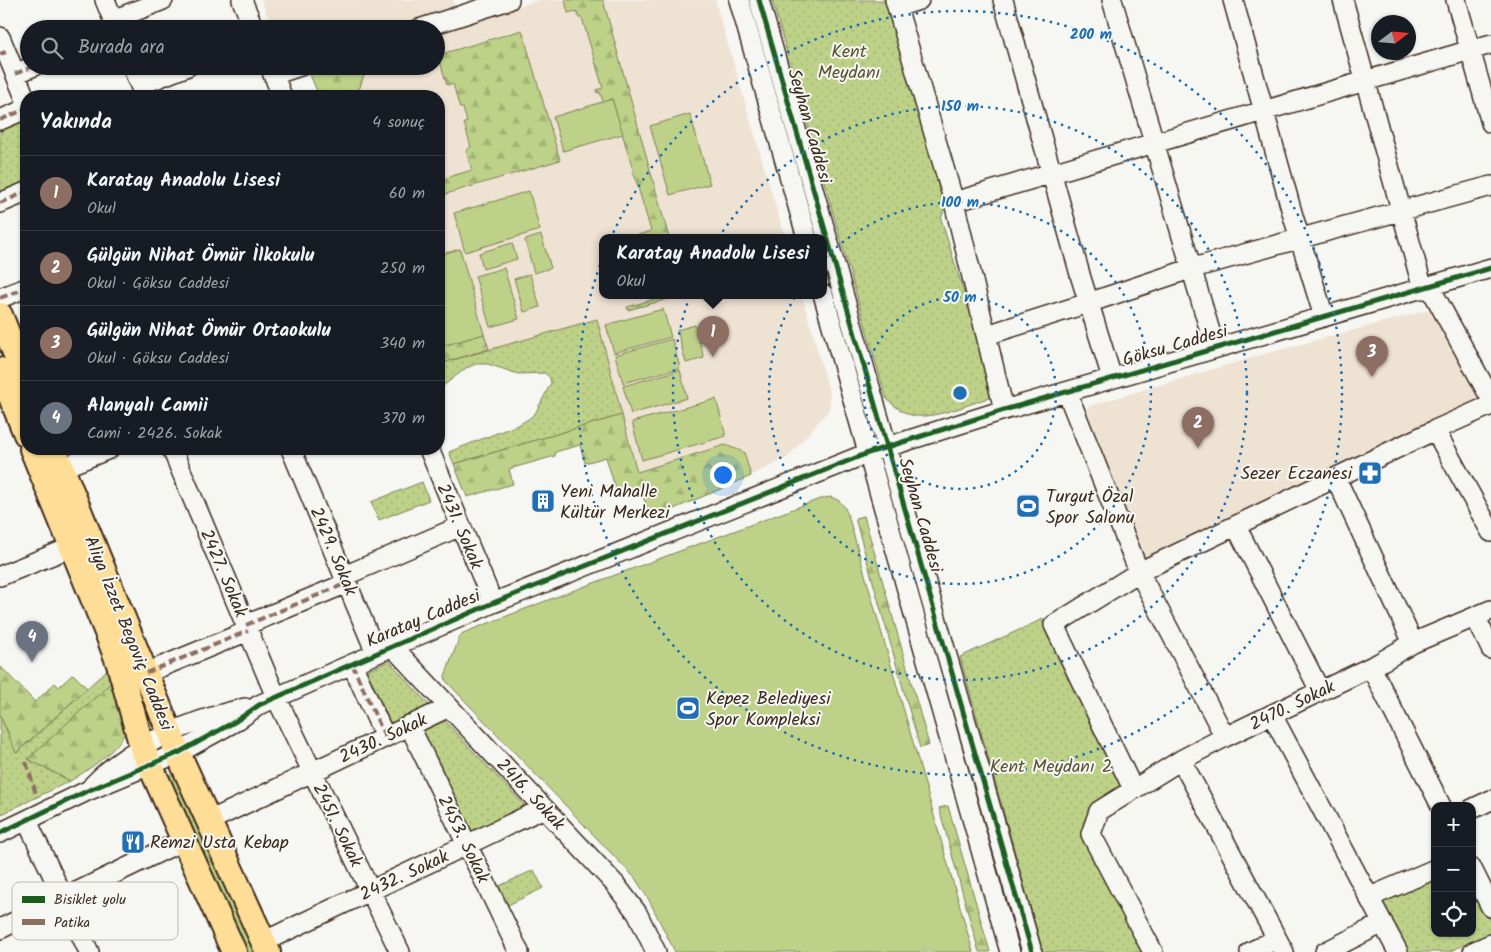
<!DOCTYPE html>
<html lang="tr">
<head>
<meta charset="utf-8">
<style>
	body { margin:0; font-family:Kalam,sans-serif; background:#20242c; color:#f1f3f6 }
	.controls { position:absolute; right:15px; bottom:15px; display:grid; overflow:hidden; border-radius:10px; box-shadow:0 1px 4px #0004 }
	.controls button { width:45px; height:45px; display:grid; place-items:center; padding:0; border:0; border-bottom:1px solid #363941; background:#171b24; color:#f1f3f6; font:25px sans-serif }
	.compass { position:absolute; left:1371px; top:15px; width:45px; height:45px; border-radius:50%; background:#171b24; box-shadow:0 1px 4px #0004; rotate:74deg }
	.you { position:absolute; left:722px; top:474px; width:18px; height:18px; margin:-12px; border:4px solid #fff; border-radius:50%; background:#1a73e8; box-shadow:0 0 0 8px #1a73e833 }
	.badge { display:grid; place-items:center; width:32px; height:32px; border-radius:50%; background:#b45309; color:#fff; font-size:16px; font-weight:700 }
	.pin { position:absolute; translate:-50% -41px; filter:drop-shadow(0 1px 2px #0008) }
	.pin::after { content:''; position:absolute; top:26px; width:18px; height:15px; background:inherit; clip-path:polygon(0 0,100% 0,50% 100%) }
	.popup { position:absolute; left:599px; top:234px; width:228px; height:65px; box-sizing:border-box; display:grid; place-content:center; border-radius:10px; background:#171b24; filter:drop-shadow(0 1px 4px #0005); font-size:16px; white-space:nowrap; color:#9ea1a6 }
	.popup b { font-size:19px; color:#f1f3f6 }
	.popup::after { content:''; position:absolute; left:50%; top:100%; margin-left:-10px; border:10px solid transparent; border-top-color:#171b24 }
	.list { margin:0; padding:0; list-style:none }
	h2 { display:flex; justify-content:space-between; align-items:center; height:65px; margin:0; padding:0 20px; font-size:21px }
	h2 small { font-size:16px; font-weight:400; color:#9ea1a6 }
	.list li { display:grid; grid-template-columns:32px 1fr auto; gap:15px; align-items:center; box-sizing:border-box; height:75px; padding:0 20px; border-top:1px solid #363941 }
	.list b { display:block; font-size:19px; white-space:nowrap }
	.list p { margin:0; font-size:16px; white-space:nowrap; color:#9ea1a6 }
	.list em { font-size:16px; font-style:normal; color:#9ea1a6 }
	.icon { flex:none; width:28px; height:28px; fill:none; stroke:currentColor; stroke-width:2; stroke-linecap:round; stroke-linejoin:round }
	.map { position:relative; flex:none; width:1491px; height:952px; overflow:hidden }
	.search { position:absolute; background:#171b24; box-shadow:0 1px 4px #0004; left:20px; top:20px; width:425px; height:55px; display:flex; align-items:center; gap:12px; box-sizing:border-box; padding:0 18px; border-radius:28px; color:#9ea1a6; font-size:19px }
	.panel { position:absolute; background:#171b24; box-shadow:0 1px 4px #0004; left:20px; top:90px; width:425px; height:365px; border-radius:20px }
	.map>svg:first-child { display:block }
	.built { fill:#eee2d3 }
	.grass { fill:url(#grass-dots); stroke:#7c7e53 }
	.forest { fill:url(#forest-firs); stroke:#7c7e53 }
	.pitch { fill:#bdd288; stroke:#7c7e53 }
	.lines { fill:none; stroke-linecap:round; stroke-linejoin:round }
	.minor-casing { stroke:#3b2a1e; stroke-width:22 }
	.major-casing { stroke:#3b2a1e; stroke-width:28 }
	.minor { stroke:#f6f6f2; stroke-width:19 }
	.major { stroke:#fedd96; stroke-width:24 }
	.quiet { stroke:#8d6e63; stroke-width:4; stroke-dasharray:8 4; stroke-linecap:butt }
	.cycleway-casing { stroke:#f6f6f2; stroke-width:8 }
	.cycleway { stroke:#1b5e20; stroke-width:5 }
	.ring { fill:none; stroke:#1f6fb2; stroke-width:2.5; stroke-dasharray:2.5 5 }
	.labels { text-anchor:middle; stroke-width:4; stroke-linejoin:round; paint-order:stroke }
	.park-label { font-size:18px; fill:#5c5438; stroke:#f6f6f2 }
	.street-label { font-size:18px; fill:#3b2a1e; stroke:#f6f6f2 }
	.poi-label { font-size:18px; fill:#3b2a1e; stroke:#f6f6f2; text-anchor:start }
	.key { fill:#f6f6f2; stroke:#beb9b2; stroke-width:1 }
	.key-label { font-size:14px; fill:#3b2a1e }
	.centre { fill:#1f6fb2; stroke:#f6f6f2; stroke-width:2.5 }
	.ring-label { font-size:15px; text-anchor:middle; font-weight:bold; fill:#1f6fb2; stroke:#f6f6f2; stroke-width:4; stroke-linejoin:round; paint-order:stroke }
</style>
</head>
<body>
<div class="map">
<svg width="1491" height="952" viewBox="0 0 1491 952">
	<defs>
		<pattern id="grass-dots" width="8" height="8" patternUnits="userSpaceOnUse" patternTransform="scale(1.25)"><rect width="8" height="8" fill="#bdd288"/><path d="M2 2h.1M6 6h.1" fill="none" stroke="#a3b475" stroke-width="1.8" stroke-linecap="round"/></pattern>
		<pattern id="forest-firs" width="22" height="20" patternUnits="userSpaceOnUse" patternTransform="scale(1.25)"><rect width="22" height="20" fill="#bdd288"/><path d="M5 1l3.5 6h-7zM16 11l3.5 6h-7z" fill="#a3b475"/></pattern>
	</defs>
	<rect width="100%" height="100%" fill="#f6f6f2"/>
	<filter id="ink" filterUnits="userSpaceOnUse"><feTurbulence type="fractalNoise" baseFrequency=".02" numOctaves="2"/><feDisplacementMap in="SourceGraphic" scale="10" xChannelSelector="R" yChannelSelector="G"/><feConvolveMatrix kernelMatrix="1 2 1 2 8 2 1 2 1" color-interpolation-filters="sRGB"/></filter>
	<g filter="url(#ink)">
		<path class="built" d="M261,0H453L456,8L392,29H273Z
			M539,0H715L785,238H603V296H802L830,394L829,410L787,458L756,473L650,519L597,319L439,364V96H319L309,72L326,66H436V32Z
			M1436,308L1485,397L1314,481L1140,562L1084,415L1089,406L1261,355Z"/>
		<path class="grass" d="M772,0H892L947,200L941,219L996,395C975,402 928,423 908,414C899,410 892,404 886,398Z
			M26,113V187L0,198V123Z
			M823,251L871,416L867,417L823,264Z
			M597,319L622,415L454,464L449,452L520,424L530,418L536,412L551,383L550,378L545,373L518,374L488,364H476L466,368L443,386L440,393L439,402V364Z
			M885,464L1024,952H1020L881,466Z
			M422,482L429,500L379,520L371,502Z
			M1043,619L1126,787C1104,800 1081,804 1086,833L1146,952H1043L960,657Z
			M389,661L431,707L394,724L390,722L367,671Z
			M108,669L112,682L28,759L70,781L0,815V715L17,753Z
			M442,718L526,807L470,832L419,729Z
			M177,772L259,952H244L165,778Z
			M534,870L543,888L506,906L497,887Z
			M1435,877V933H1472V883L1491,921V933L1448,952H1406L1381,902Z"/>
		<path class="forest" d="M565,0H603L669,238H629L651,231L612,99L603,102L600,92L597,93L596,90L603,88L582,18H579L576,11L568,13Z
			M522,30L560,160L439,196V180L472,170L466,150L471,147L464,123L467,122L463,108H460L453,84L447,85L438,55Z
			M326,66H367L357,96H319L309,72Z
			M666,296H679L628,310L627,307Z
			M484,334L489,349L439,364V347Z
			M622,415L637,472L725,445L744,452L751,476L650,519L641,488L617,494L606,457L585,463L580,445L555,452V456L509,469L513,484L467,497L454,464Z
			M864,516L929,745L920,748L855,518Z
			M0,666L35,702L55,683L59,687L73,674L87,688L16,753L0,715Z
			M112,682L126,731C118,750 87,771 70,781L28,759Z
			M948,806L990,952H979L939,808Z"/>
		<path class="pitch" d="M612,99L623,134L563,151L553,117Z
			M690,114L710,184L670,195L650,126Z
			M529,191L540,230L465,252L454,213Z
			M541,235L551,268L534,273L525,240Z
			M512,243L517,259L483,269L479,253Z
			M460,249L484,334L439,347V255Z
			M504,268L519,319L490,327L475,276Z
			M530,274L540,307L524,312L514,279Z
			M663,309L671,337L614,353L606,325Z
			M695,325L704,358L686,363L677,330Z
			M672,339L680,368L623,383L615,355Z
			M680,370L687,398L631,414L623,386Z
			M716,399L726,436L642,460L632,422Z
			M830,497C841,500 844,505 848,515L973,952H675L649,900L635,878L446,681L445,676L460,636L463,633L556,597L820,499Z"/>
		<g class="lines">
			<g class="minor-casing">
				<path id="minor" d="M105,0L117,29
					M242,0L254,29
					M739,0L807,238
					M759,0L1032,952
					M895,0L954,202L1004,410
					M1003,0L1081,278L1112,378
					M1112,0L1215,348
					M1233,0L1293,216L1324,317
					M1343,0L1423,289
					M1456,0L1491,123
					M897,7L919,0
					M113,20L163,0
					M419,29L509,0
					M0,37L26,100
					M132,66L144,95
					M270,66L282,96
					M15,74L34,66
					M273,75L300,66
					M140,85L188,66
					M0,120L26,109
					M954,202L1491,44
					M0,203L26,192
					M1430,287L1491,399
					M823,294L1010,952
					M0,298L26,288
					M987,335L1088,303L1193,268L1491,186
					M1067,392L1139,572L1225,737
					M1435,430L1491,532
					M172,449L276,697L400,952
					M291,449L376,653
					M429,449L493,603
					M62,468L109,449
					M1336,478L1413,643
					M1236,526L1320,691
					M0,576L72,547
					M344,576L461,526
					M1476,618L1491,649
					M246,625L347,583
					M392,646L615,884L637,913L656,952
					M352,664L385,737
					M1371,667L1441,806
					M146,673L248,631
					M1272,715L1398,952
					M409,725L519,952
					M1181,760L1284,952
					M93,785C132,744 190,721 245,708
					M1133,789L1054,625L1139,572L1435,430L1491,405
					M1472,809L1491,800
					M27,821L89,952
					M209,821L449,707
					M0,833L87,791L178,753L236,721L259,705L352,664L493,603L868,453L1004,410L1491,268
					M1472,869L1491,907
					M1370,897L1435,869
					M0,929L184,840
					M263,942L544,808
					M1153,952L1091,834L1099,811L1181,760L1225,737L1379,663L1413,643L1491,610
					M1250,952L1277,939
					M1325,952L1383,923
					M1473,952L1491,944"/>
			</g>
			<g class="major-casing">
				<path id="major" d="M0,315L26,380
					M0,370L26,434
					M32,449L110,640L119,664L142,747L234,952
					M54,449L178,753L268,952"/>
			</g>
			<use href="#minor" class="minor"/>
			<use href="#major" class="major"/>
			<path class="quiet" d="M0,54L6,52
				M15,74L34,66
				M0,120L26,109
				M0,203L26,192
				M0,298L26,288
				M246,625L347,583
				M352,664L385,737
				M146,673L248,631
				M26,762L37,797"/>
			<g class="cycleway-casing">
				<path id="cycleway" d="M759,0L1032,952
					M0,833L87,791L178,753L236,721L259,705L352,664L493,603L868,453L1004,410L1491,268"/>
			</g>
			<use href="#cycleway" class="cycleway"/>
		</g>
	</g>
	<g class="ring">
		<circle cx="960" cy="393" r="96"/>
		<circle cx="960" cy="393" r="191"/>
		<circle cx="960" cy="393" r="287"/>
		<circle cx="960" cy="393" r="382"/>
	</g>
	<defs>
		<g id="pharmacy-square" transform="scale(1.25)"><rect x="-9" y="-9" width="18" height="18" rx="4" fill="#1f6fb2" stroke="#f6f6f2"/><path d="M-2-6h4v4h4v4h-4v4h-4v-4h-4v-4h4Z" fill="#fff"/></g>
		<g id="building-square" transform="scale(1.25)"><rect x="-9" y="-9" width="18" height="18" rx="4" fill="#1f6fb2" stroke="#f6f6f2"/><path d="M-4-6H4V6H1V3H-1V6H-4ZM-2.5-4.3h1.7v1.8h-1.7ZM.8-4.3h1.7v1.8H.8ZM-2.5-1h1.7V.8h-1.7ZM.8-1h1.7V.8H.8Z" fill="#fff"/></g>
		<g id="stadium-square" transform="scale(1.25)"><rect x="-9" y="-9" width="18" height="18" rx="4" fill="#1f6fb2" stroke="#f6f6f2"/><path d="M0-5a6.5 5 0 1 0 0 10a6.5 5 0 1 0 0-10ZM-3.5-1.8h7v3.6h-7Z" fill="#fff"/></g>
		<g id="restaurant-square" transform="scale(1.25)"><rect x="-9" y="-9" width="18" height="18" rx="4" fill="#1f6fb2" stroke="#f6f6f2"/><path d="M-5-6h1v4h1v-4h1v4h1v-4h1v5L-1.5 .5V6h-2V.5L-5-1ZM5-6V6H3V1.5H1.5Q1.5-4 5-6Z" fill="#fff"/></g>
	</defs>
	<g fill-rule="evenodd">
		<use href="#pharmacy-square" x="1370" y="473"/>
		<use href="#building-square" x="543" y="501"/>
		<use href="#stadium-square" x="1028" y="506"/>
		<use href="#stadium-square" x="688" y="708"/>
		<use href="#restaurant-square" x="133" y="842"/>
	</g>
	<g class="labels">
		<g class="park-label">
			<text x="849" y="57">Kent<tspan x="849" dy="21">Meydanı</tspan></text>
			<text x="1051" y="772">Kent Meydanı 2</text>
		</g>
		<g class="street-label">
			<text transform="translate(810 126) rotate(74)" y="6">Seyhan Caddesi</text>
			<text transform="translate(1175 345) rotate(-16)" y="6">Göksu Caddesi</text>
			<text transform="translate(921 515) rotate(74)" y="6">Seyhan Caddesi</text>
			<text transform="translate(460 526) rotate(67)" y="6">2431. Sokak</text>
			<text transform="translate(334 551) rotate(67)" y="6">2429. Sokak</text>
			<text transform="translate(224 573) rotate(67)" y="6">2427. Sokak</text>
			<text transform="translate(423 618) rotate(-23)" y="6">Karatay Caddesi</text>
			<text transform="translate(129 633) rotate(68)" y="6">Aliya İzzet Begoviç Caddesi</text>
			<text transform="translate(1292 705) rotate(-26)" y="6">2470. Sokak</text>
			<text transform="translate(383 738) rotate(-25)" y="6">2430. Sokak</text>
			<text transform="translate(531 794) rotate(47)" y="6">2416. Sokak</text>
			<text transform="translate(338 825) rotate(64)" y="6">2451. Sokak</text>
			<text transform="translate(464 839) rotate(64)" y="6">2453. Sokak</text>
			<text transform="translate(404 875) rotate(-25)" y="6">2432. Sokak</text>
		</g>
		<g class="poi-label">
			<text x="1352" y="479" text-anchor="end">Sezer Eczanesi</text>
			<text x="560" y="497">Yeni Mahalle<tspan x="560" dy="21">Kültür Merkezi</tspan></text>
			<text x="1046" y="502">Turgut Özal<tspan x="1046" dy="21">Spor Salonu</tspan></text>
			<text x="706" y="704">Kepez Belediyesi<tspan x="706" dy="21">Spor Kompleksi</tspan></text>
			<text x="150" y="848">Remzi Usta Kebap</text>
		</g>
	</g>
	<rect x="12" y="882" width="166" height="58" rx="8" class="key"/>
	<rect x="22" y="896" width="23" height="7" fill="#1b5e20"/>
	<rect x="22" y="919" width="23" height="6" fill="#8d6e63"/>
	<g class="key-label">
		<text x="54" y="904">Bisiklet yolu</text>
		<text x="54" y="927">Patika</text>
	</g>
	<circle cx="960" cy="393" r="8" class="centre"/>
	<g class="ring-label">
		<text x="1091" y="39">200 m</text>
		<text x="960" y="111">150 m</text>
		<text x="960" y="207">100 m</text>
		<text x="960" y="302">50 m</text>
	</g>
</svg>
<div class="controls">
<button>+</button>
<button>−</button>
<button><svg class="icon" aria-label="locate" viewBox="0 0 24 24"><circle cx="12" cy="12" r="6"/><path d="M12 2v4M12 18v4M2 12h4M18 12h4"/></svg></button>
</div>
<svg class="compass" viewBox="-18 -18 36 36"><path d="M0-13l5 13h-10z" fill="#e53935"/><path d="M0 13l5-13h-10z" fill="#9ea1a6"/></svg>
<div class="you"></div>
<div class="pin badge" style="left:713px;top:357px;background:#8d6e63">1</div>
<div class="popup"><b>Karatay Anadolu Lisesi</b>Okul</div>
<div class="pin badge" style="left:1198px;top:448px;background:#8d6e63">2</div>
<div class="pin badge" style="left:1372px;top:377px;background:#8d6e63">3</div>
<div class="pin badge" style="left:32px;top:662px;background:#6b7280">4</div>
<div class="search"><svg class="icon" aria-label="search" viewBox="0 0 24 24"><circle cx="10" cy="10" r="6"/><path d="M15 15l6 6"/></svg>Burada ara</div>
<section class="panel">
<h2>Yakında<small>4 sonuç</small></h2>
<ul class="list">
<li><span class="badge" style="background:#8d6e63">1</span><div><b>Karatay Anadolu Lisesi</b><p>Okul</p></div><em>60 m</em></li>
<li><span class="badge" style="background:#8d6e63">2</span><div><b>Gülgün Nihat Ömür İlkokulu</b><p>Okul · Göksu Caddesi</p></div><em>250 m</em></li>
<li><span class="badge" style="background:#8d6e63">3</span><div><b>Gülgün Nihat Ömür Ortaokulu</b><p>Okul · Göksu Caddesi</p></div><em>340 m</em></li>
<li><span class="badge" style="background:#6b7280">4</span><div><b>Alanyalı Camii</b><p>Cami · 2426. Sokak</p></div><em>370 m</em></li>
</ul>
</section>
</div>
</body>
</html>
